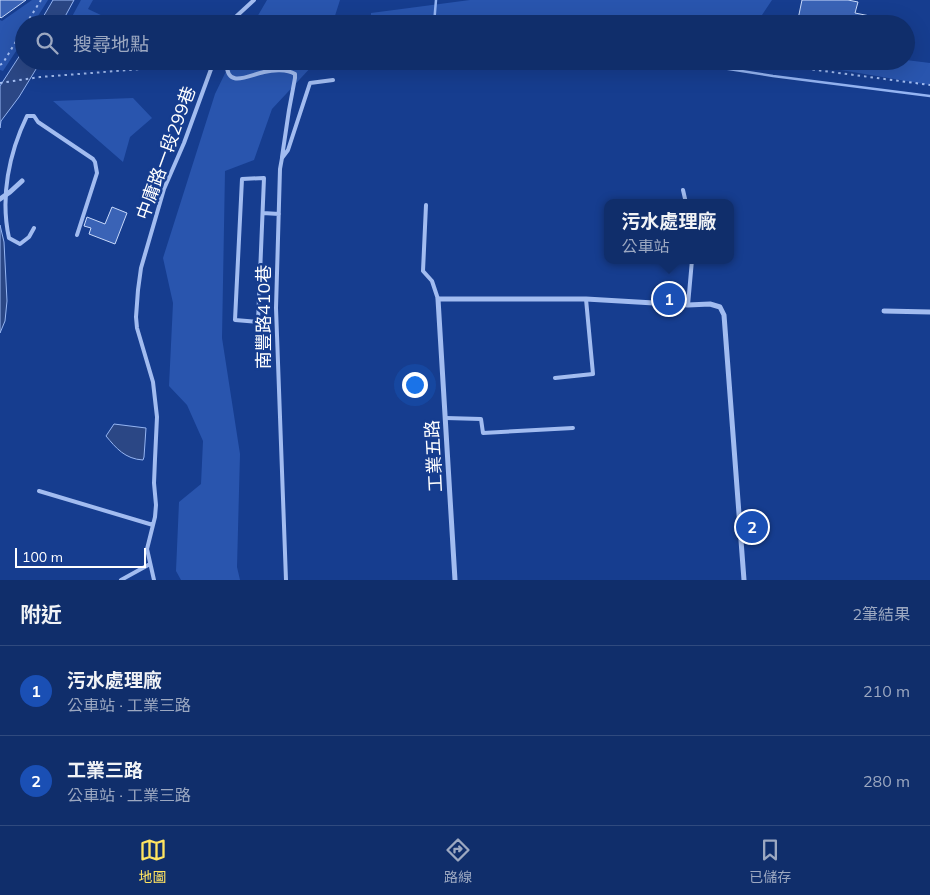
<!DOCTYPE html>
<html lang="zh-TW">
<head>
<meta charset="utf-8">
<style>
	body { margin:0; font-family:Mulish,"Noto Sans TC",sans-serif; background:#193671; color:#f1f3f6 }
	.scale { position:absolute; left:15px; bottom:12px; width:131px; box-sizing:border-box; padding-left:5px; border:2px solid #fff; border-top:0; font-size:14px; line-height:18px; white-space:nowrap; color:#fff; -webkit-text-stroke:4px #163d8f; paint-order:stroke }
	.you { position:absolute; left:414px; top:384px; width:18px; height:18px; margin:-12px; border:4px solid #fff; border-radius:50%; background:#1a73e8; box-shadow:0 0 0 8px #1a73e833 }
	.badge { display:grid; place-items:center; width:32px; height:32px; border-radius:50%; background:#ffe461; color:#fff; font-size:16px; font-weight:700 }
	.pin { position:absolute; translate:-50% -50%; border:2px solid #fff; box-shadow:0 1px 5px #0006 }
	.popup { position:absolute; left:604px; top:199px; width:130px; height:65px; box-sizing:border-box; display:grid; place-content:center; border-radius:10px; background:#102e6b; filter:drop-shadow(0 1px 4px #0005); font-size:16px; white-space:nowrap; color:#9ca8c1 }
	.popup b { font-size:19px; color:#f1f3f6 }
	.popup::after { content:''; position:absolute; left:50%; top:100%; margin-left:-10px; border:10px solid transparent; border-top-color:#102e6b }
	.list { margin:0; padding:0; list-style:none }
	h2 { display:flex; justify-content:space-between; align-items:center; height:65px; margin:0; padding:0 20px; font-size:21px }
	h2 small { font-size:16px; font-weight:400; color:#9ca8c1 }
	.list li { display:grid; grid-template-columns:32px 1fr auto; gap:15px; align-items:center; box-sizing:border-box; height:90px; padding:0 20px; border-top:1px solid #304a7e }
	.list b { display:block; font-size:19px; white-space:nowrap }
	.list p { margin:0; font-size:16px; white-space:nowrap; color:#9ca8c1 }
	.list em { font-size:16px; font-style:normal; color:#9ca8c1 }
	.icon { flex:none; width:28px; height:28px; fill:none; stroke:currentColor; stroke-width:2; stroke-linecap:round; stroke-linejoin:round }
	.map { position:relative; flex:none; width:930px; height:580px; overflow:hidden }
	.search { position:absolute; background:#102e6b; box-shadow:0 5px 20px #0002; left:15px; right:15px; top:15px; height:55px; display:flex; align-items:center; gap:12px; box-sizing:border-box; padding:0 18px; border-radius:28px; color:#9ca8c1; font-size:19px }
	.sheet { height:245px; background:#102e6b }
	nav { display:flex; justify-content:space-around; align-items:center; box-sizing:border-box; height:70px; border-top:1px solid #304a7e; background:#102e6b; font-size:14px; color:#9ca8c1 }
	nav a { display:grid; justify-items:center; gap:2px }
	nav .on { color:#ffe461 }
	.map>svg:first-child { display:block }
	.green { fill:#2955ae }
	.water { fill:#2b4785; stroke:#95b5f3 }
	.lines { fill:none; stroke-linecap:round; stroke-linejoin:round }
	.stream { stroke:#95b5f3; stroke-width:2.5 }
	.building { fill:#3a63b6; stroke:#c9dafb }
	.path { stroke:#a2bcf0; stroke-width:2; stroke-dasharray:2.5 4; stroke-linecap:butt }
	.lane { stroke:#a2bcf0; stroke-width:4 }
	.street { stroke:#a2bcf0; stroke-width:5 }
	.labels { text-anchor:middle; stroke-width:5; stroke-linejoin:round; paint-order:stroke }
	.street-label { font-size:18px; fill:#fff; stroke:#163d8f }
</style>
</head>
<body>
<div class="map">
<svg width="930" height="580" viewBox="0 0 930 580">
	<rect width="100%" height="100%" fill="#163d8f"/>
	<path class="green" d="M32,0H48L33,24H24V39L3,71L0,70V20L2,21Z
		M81,0H93L88,9L120,24H68Z
		M267,0H340L333,22H371V13L470,0H772L756,24H437L408,19L403,24H253Z
		M906,60L930,63V85L787,61H906Z
		M231,61H357L314,64L272,109L254,160L225,171L222,338L240,454L237,567L240,580H181L176,571L179,502L201,484L203,441L187,405L169,386L173,303L163,258L215,94Z
		M133,98L152,118L130,137L123,162L53,101Z"/>
	<path class="water" d="M53,0H74L61,24H39Z
		M24,49V61H41L19,97L1,121L0,128V86Z
		M0,225L4,242L7,301L5,321L0,333Z
		M114,424L146,428L144,457L143,460C125,459 116,448 106,436Z"/>
	<g class="lines">
		<path class="stream" d="M434,24L436,0
			M677,61L773,76L930,96
			M261,63L271,61"/>
	</g>
	<path class="building" d="M0,0H26L1,18L0,17Z
		M802,0H848L858,2L855,13L870,16L869,24H797Z
		M112,207L127,213L115,244L89,234L91,228L84,226L87,217L105,224Z"/>
	<g class="lines">
		<path class="path" d="M26,24L41,0
			M748,61L930,85
			M0,65L3,63L24,28
			M250,69L256,61
			M0,83L40,77L207,64"/>
		<path class="lane" d="M228,24L254,0
			M227,61C225,90 249,75 264,72C273,70 287,69 295,74V78L289,110L282,157
			M264,178L258,322L235,320L242,179Z
			M683,190L686,203
			M426,205L423,271L432,281L438,299
			M263,213L279,214
			M34,228L29,237L20,244L9,238C0,197 9,153 27,116H34L38,122L93,159L95,162L97,173L77,235
			M688,305L692,260
			M555,378L593,374L586,299
			M446,418L481,419L483,433L573,428
			M39,491L153,525
			M121,580L150,564
			M154,580L147,549L155,517L156,505L154,483L155,459L157,417L153,382L137,328L136,317L138,290L141,268L164,189L184,143L214,61
			M286,580L276,308L280,169L282,158L288,150L310,83L333,80"/>
		<path class="street" d="M0,199L10,192L22,181
			M884,311L930,312
			M455,580L438,299H586L688,305L710,304L720,307L724,315L744,580"/>
	</g>
	<g class="labels">
		<g class="street-label">
			<text transform="translate(166 153) rotate(-70)" y="6">中庸路一段299巷</text>
			<text transform="translate(264 317) rotate(-90)" y="6">南豐路410巷</text>
			<text transform="translate(434 456) rotate(-93)" y="6">工業五路</text>
		</g>
	</g>
</svg>
<div class="scale">100 m</div>
<div class="you"></div>
<div class="pin badge" style="left:669px;top:299px;background:#1a4fb4">1</div>
<div class="popup"><b>污水處理廠</b>公車站</div>
<div class="pin badge" style="left:752px;top:527px;background:#1a4fb4">2</div>
<div class="search"><svg class="icon" aria-label="search" viewBox="0 0 24 24"><circle cx="10" cy="10" r="6"/><path d="M15 15l6 6"/></svg>搜尋地點</div>
</div>
<section class="sheet">
<h2>附近<small>2筆結果</small></h2>
<ul class="list">
<li><span class="badge" style="background:#1a4fb4">1</span><div><b>污水處理廠</b><p>公車站 · 工業三路</p></div><em>210 m</em></li>
<li><span class="badge" style="background:#1a4fb4">2</span><div><b>工業三路</b><p>公車站 · 工業三路</p></div><em>280 m</em></li>
</ul>
</section>
<nav>
<a class="on"><svg class="icon" aria-label="map" viewBox="0 0 24 24"><path d="M3 6l6-2 6 2 6-2v14l-6 2-6-2-6 2zM9 4v14M15 6v14"/></svg>地圖</a>
<a><svg class="icon" aria-label="directions" viewBox="0 0 24 24"><path d="M12 3l9 9-9 9-9-9zM9 14v-3h6M13 9l2 2-2 2"/></svg>路線</a>
<a><svg class="icon" aria-label="saved" viewBox="0 0 24 24"><path d="M7 4h10v16l-5-4-5 4z"/></svg>已儲存</a>
</nav>
</body>
</html>
